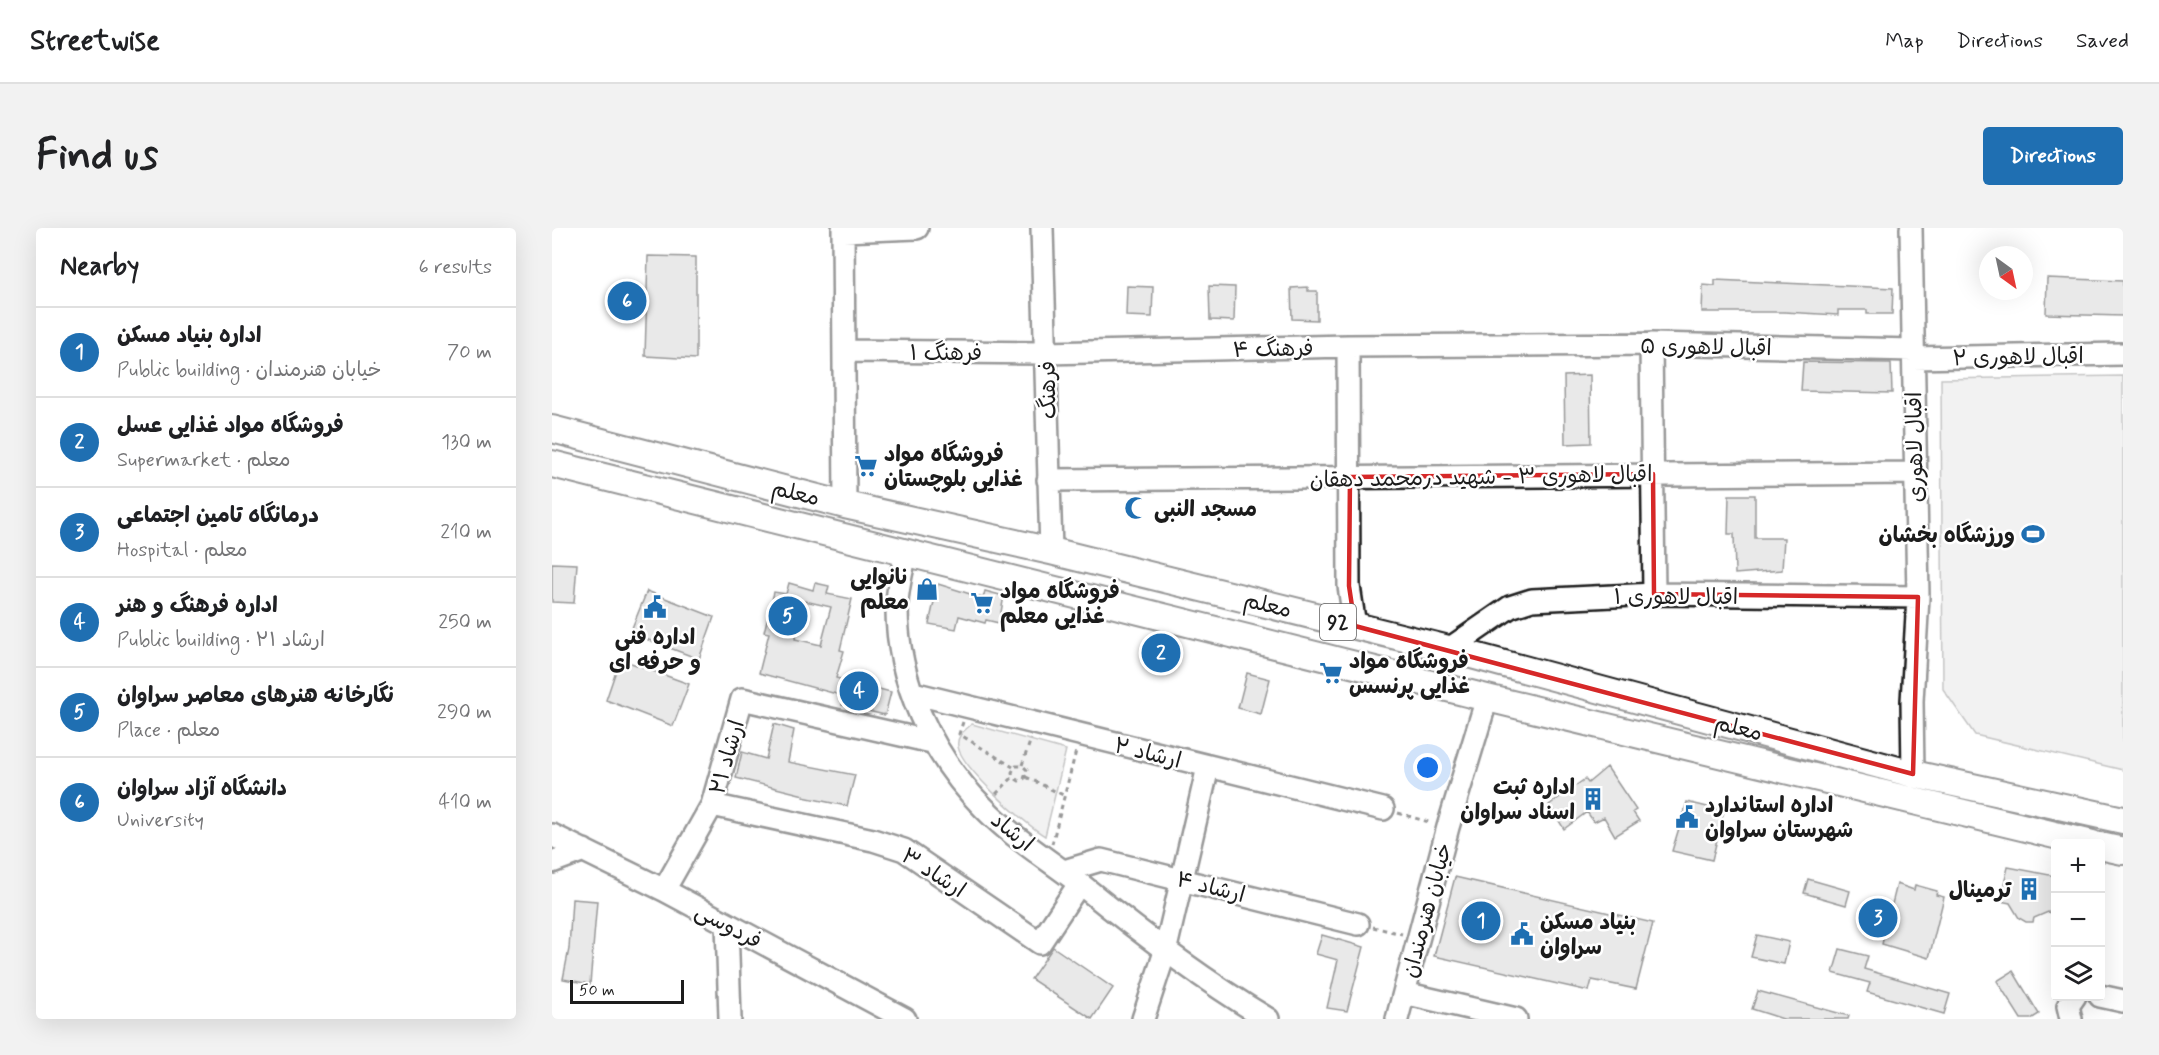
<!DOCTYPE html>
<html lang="en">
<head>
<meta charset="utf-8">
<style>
	body { margin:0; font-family:Mynerve,"Playpen Sans Arabic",sans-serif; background:#f2f2f2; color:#202124 }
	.controls { position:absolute; right:18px; bottom:18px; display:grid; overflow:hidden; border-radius:6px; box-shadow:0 6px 24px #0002 }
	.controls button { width:54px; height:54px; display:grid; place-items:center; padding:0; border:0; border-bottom:2px solid #e0e0e0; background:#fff; color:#202124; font:30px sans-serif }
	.compass { position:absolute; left:1427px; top:18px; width:54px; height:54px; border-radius:50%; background:#fff; box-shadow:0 6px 24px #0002; rotate:147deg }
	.scale { position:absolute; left:18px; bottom:15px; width:114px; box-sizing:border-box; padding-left:6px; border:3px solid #1c1c1c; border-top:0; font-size:16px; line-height:21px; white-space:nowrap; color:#1c1c1c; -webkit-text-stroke:4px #fff; paint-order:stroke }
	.you { position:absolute; left:876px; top:540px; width:21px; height:21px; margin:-15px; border:4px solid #fff; border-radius:50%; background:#1a73e8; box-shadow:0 0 0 9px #1a73e833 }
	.badge { display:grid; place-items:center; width:39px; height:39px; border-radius:50%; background:#1f6fb2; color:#fff; font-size:20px; font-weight:700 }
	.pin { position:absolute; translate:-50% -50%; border:3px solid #fff; box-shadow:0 2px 6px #0006 }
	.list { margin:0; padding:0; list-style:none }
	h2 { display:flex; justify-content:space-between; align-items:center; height:78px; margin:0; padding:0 24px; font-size:26px }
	h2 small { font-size:20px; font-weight:400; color:#757577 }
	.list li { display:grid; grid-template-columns:39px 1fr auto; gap:18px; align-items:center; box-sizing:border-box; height:90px; padding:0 24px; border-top:2px solid #e0e0e0 }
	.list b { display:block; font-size:22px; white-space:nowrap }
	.list p { margin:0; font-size:20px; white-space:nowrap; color:#757577 }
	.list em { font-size:20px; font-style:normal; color:#757577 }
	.icon { flex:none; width:33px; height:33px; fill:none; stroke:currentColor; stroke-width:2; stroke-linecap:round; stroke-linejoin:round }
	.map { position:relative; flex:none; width:1571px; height:791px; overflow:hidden; border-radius:6px }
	header { display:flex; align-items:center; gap:36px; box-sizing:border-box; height:84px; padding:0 30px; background:#fff; border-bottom:2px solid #e0e0e0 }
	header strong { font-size:28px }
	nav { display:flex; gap:33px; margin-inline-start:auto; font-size:21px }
	.intro { display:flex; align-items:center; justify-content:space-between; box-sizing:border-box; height:144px; padding:0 36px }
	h1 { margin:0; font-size:42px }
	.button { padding:15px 27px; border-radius:6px; background:#1f6fb2; color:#fff; font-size:21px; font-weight:700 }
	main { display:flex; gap:36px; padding:0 36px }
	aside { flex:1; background:#fff; border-radius:6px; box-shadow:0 6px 24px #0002 }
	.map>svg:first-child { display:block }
	.green { fill:#e2e2e2; stroke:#7f7f7f; stroke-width:1.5 }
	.building { fill:#cecece; stroke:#1c1c1c; stroke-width:1.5; fill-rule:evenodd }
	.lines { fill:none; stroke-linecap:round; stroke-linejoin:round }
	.minor-casing { stroke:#1c1c1c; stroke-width:26 }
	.major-casing { stroke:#1c1c1c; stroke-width:30 }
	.path { stroke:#1c1c1c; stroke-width:3; stroke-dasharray:4.5 4.5; stroke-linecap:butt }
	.minor { stroke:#fff; stroke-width:21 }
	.major { stroke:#fff; stroke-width:26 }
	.marked { fill:none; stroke:#d62828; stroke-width:4.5; stroke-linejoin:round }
	.labels { text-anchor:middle; stroke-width:5; stroke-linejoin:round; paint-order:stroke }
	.shield { fill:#fff; stroke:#606060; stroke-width:1.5 }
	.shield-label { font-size:21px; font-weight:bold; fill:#1c1c1c }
	.street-label { font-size:22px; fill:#1c1c1c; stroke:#fff }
	.poi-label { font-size:22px; font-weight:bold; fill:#1c1c1c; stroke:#fff; text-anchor:start }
</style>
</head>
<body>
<header>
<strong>Streetwise</strong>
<nav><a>Map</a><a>Directions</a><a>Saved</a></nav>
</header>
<div class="intro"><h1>Find us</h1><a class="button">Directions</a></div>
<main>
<aside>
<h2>Nearby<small>6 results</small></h2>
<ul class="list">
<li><span class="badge">1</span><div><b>اداره بنیاد مسکن</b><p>Public building · خیابان هنرمندان</p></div><em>70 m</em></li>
<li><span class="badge">2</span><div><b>فروشگاه مواد غذایی عسل</b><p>Supermarket · معلم</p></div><em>130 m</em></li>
<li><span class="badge">3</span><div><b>درمانگاه تامین اجتماعی</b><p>Hospital · معلم</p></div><em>210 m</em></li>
<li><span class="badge">4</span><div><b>اداره فرهنگ و هنر</b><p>Public building · ارشاد ۲۱</p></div><em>250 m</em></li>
<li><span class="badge">5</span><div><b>نگارخانه هنرهای معاصر سراوان</b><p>Place · معلم</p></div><em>290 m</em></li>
<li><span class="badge">6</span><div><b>دانشگاه آزاد سراوان</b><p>University</p></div><em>410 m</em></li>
</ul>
</aside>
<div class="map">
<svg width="1571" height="791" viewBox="0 0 1571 791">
	<rect width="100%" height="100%" fill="#fff"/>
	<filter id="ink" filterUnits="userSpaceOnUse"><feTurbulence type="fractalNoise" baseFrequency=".0167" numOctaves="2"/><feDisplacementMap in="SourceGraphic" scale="12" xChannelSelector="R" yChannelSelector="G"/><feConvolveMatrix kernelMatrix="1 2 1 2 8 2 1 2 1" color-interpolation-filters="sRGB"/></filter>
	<g filter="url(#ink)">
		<path class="green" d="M1571,148V542L1423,507L1391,461L1389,151Z
			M420,496L514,522L493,608C474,597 408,538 406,518C404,508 413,502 420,496Z"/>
		<path class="building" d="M96,28L144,29V131L93,128Z
			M1495,50L1571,53V88L1494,86Z
			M1163,52L1341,60L1340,86H1315V82H1286V87L1232,84H1150L1151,57L1163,58Z
			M575,58L601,59L600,89L574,88Z
			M657,58L683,59L682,93L658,92Z
			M756,59V63H765V92L740,91L739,60Z
			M1251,134L1339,135L1340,165L1249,163Z
			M1038,147L1039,215L1013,216L1012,148Z
			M1177,267H1203V310H1232L1230,342L1183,346L1182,306H1176Z
			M0,335L25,336L22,375L0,374Z
			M237,355L261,362L263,355L277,358L275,366L300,371L288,422L292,423L284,450L339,464L333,487L290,477L292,468L207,445L217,405L212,404L222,364L234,366ZM253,373L279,379L269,417L243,411Z
			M386,356L431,370L433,363L452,368L447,395L434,392L433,395L407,388L404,401L377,396Z
			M95,363L162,389L147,431L78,405Z
			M68,431L137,456L121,498L54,472Z
			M695,445L718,451L709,486L686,480Z
			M222,496L242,502L236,534L303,547L295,578L251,569L252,567L184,550L190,524L214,531Z
			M1055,539L1084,582L1081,584L1087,593L1063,608L1052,589L1042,594L1035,584L1012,601L997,577L1033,551L1036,555Z
			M1135,574L1172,583L1160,632L1120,623Z
			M1456,639L1503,648V686L1496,684L1482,690L1481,694H1474L1467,690L1458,675L1448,673Z
			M903,649L1101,695L1084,761L1040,752L1037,763L882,728Z
			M1256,651L1298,663L1294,677L1252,665Z
			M1345,656L1362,662L1363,657L1385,663L1384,667L1392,669L1377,730L1330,716Z
			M20,671L45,673L38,756L11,751L17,721Z
			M770,707L812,719L795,783L775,780L786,732L764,726Z
			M1205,707L1237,714L1232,736L1199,729Z
			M501,719L561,760L540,791L479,751Z
			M1288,721L1316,728L1312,741L1398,766L1392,786L1315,764L1318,755L1281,745Z
			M1461,743L1487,786L1479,791H1469L1445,753Z
			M1206,763L1297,788L1296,791H1231L1219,787L1200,781Z"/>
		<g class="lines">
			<g class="minor-casing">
				<path id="minor" d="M291,0L293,277
					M490,0L499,323
					M1359,0L1366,369L1360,473L1361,546
					M291,3L365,0
					M1099,116L1102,366
					M796,118L797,358L803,398
					M293,123L494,125L796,118L1099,116L1361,122
					M1361,130L1571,126
					M496,252L1362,245
					M354,324C351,341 345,360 345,377C344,453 380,528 432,580C462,611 499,633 532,659C591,707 651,752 716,791
					M897,421L958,379L980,372L1102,366L1366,369
					M361,465L831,581
					M160,577L321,612L352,622L488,715L527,656
					M0,607L112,662L353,791
					M0,634L32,622
					M512,643L549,632L806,696
					M112,662L160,577L190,471L380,514
					M175,696L178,791
					M852,765L964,791
					M1548,768L1571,773
					M591,791L613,724L656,539
					M845,791L896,599L935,470
					M1519,791L1516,778L1523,768"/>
			</g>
			<g class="major-casing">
				<path id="major" d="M0,201L293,277L499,323L897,421L1361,546L1571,592
					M0,236L935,470L1540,616
					M1548,618L1571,623"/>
			</g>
			<path class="path" d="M411,494L407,506L461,539
				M470,537L479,511
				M474,549L511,567
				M444,566L461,549L460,544L464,538H471L475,542L472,551L467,553L461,549
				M846,585L880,595
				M500,616L524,523
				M821,699L850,706"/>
			<use href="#minor" class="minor"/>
			<use href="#major" class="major"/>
		</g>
	</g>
	<path d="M0 0H1571V791H0ZM1101,246L1102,366L1366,369L1361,546L803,398L797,358L798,249Z" fill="#fff" fill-opacity=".55" fill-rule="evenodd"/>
	<path class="marked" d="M1101,246L1102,366L1366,369L1361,546L803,398L797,358L798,249Z"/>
	<defs>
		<g id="supermarket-bare" transform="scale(1.8)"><path d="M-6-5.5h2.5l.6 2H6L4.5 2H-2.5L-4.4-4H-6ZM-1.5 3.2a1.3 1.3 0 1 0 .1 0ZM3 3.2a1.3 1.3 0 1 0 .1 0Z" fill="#1f6fb2" stroke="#fff" stroke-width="2.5" paint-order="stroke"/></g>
		<g id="mosque-bare" transform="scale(1.8)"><path d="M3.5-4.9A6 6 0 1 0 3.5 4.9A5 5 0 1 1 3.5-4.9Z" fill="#1f6fb2" stroke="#fff" stroke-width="2.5" paint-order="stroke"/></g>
		<g id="stadium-bare" transform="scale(1.8)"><path d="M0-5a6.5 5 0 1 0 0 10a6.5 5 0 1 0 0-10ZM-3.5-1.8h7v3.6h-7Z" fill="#1f6fb2" stroke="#fff" stroke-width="2.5" paint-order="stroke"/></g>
		<g id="shop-bare" transform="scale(1.8)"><path d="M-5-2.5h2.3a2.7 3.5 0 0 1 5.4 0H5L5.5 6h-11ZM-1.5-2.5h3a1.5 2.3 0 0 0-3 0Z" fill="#1f6fb2" stroke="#fff" stroke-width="2.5" paint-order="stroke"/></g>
		<g id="civic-bare" transform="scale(1.8)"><path d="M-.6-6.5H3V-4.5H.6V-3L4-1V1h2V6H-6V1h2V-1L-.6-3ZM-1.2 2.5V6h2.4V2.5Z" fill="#1f6fb2" stroke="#fff" stroke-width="2.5" paint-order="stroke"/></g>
		<g id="building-bare" transform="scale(1.8)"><path d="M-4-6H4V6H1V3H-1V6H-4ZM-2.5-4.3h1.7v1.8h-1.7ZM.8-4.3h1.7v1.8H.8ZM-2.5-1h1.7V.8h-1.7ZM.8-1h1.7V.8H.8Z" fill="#1f6fb2" stroke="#fff" stroke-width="2.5" paint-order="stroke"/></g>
	</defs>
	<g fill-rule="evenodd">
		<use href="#supermarket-bare" x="314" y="238"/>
		<use href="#mosque-bare" x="584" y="280"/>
		<use href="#stadium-bare" x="1481" y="306"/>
		<use href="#shop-bare" x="375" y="361"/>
		<use href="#supermarket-bare" x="430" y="375"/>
		<use href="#civic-bare" x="103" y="379"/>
		<use href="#supermarket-bare" x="779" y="445"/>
		<use href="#building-bare" x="1041" y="571"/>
		<use href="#civic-bare" x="1135" y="589"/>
		<use href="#building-bare" x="1477" y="661"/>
		<use href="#civic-bare" x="970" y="706"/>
	</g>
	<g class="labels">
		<rect class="shield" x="768" y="376" width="36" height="36" rx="4.5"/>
		<g class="shield-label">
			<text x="786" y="401">92</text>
		</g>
		<g class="street-label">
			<text transform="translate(1154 118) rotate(1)" y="8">اقبال لاهوری ۵</text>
			<text transform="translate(721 120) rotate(-1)" y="8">فرهنگ ۴</text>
			<text x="394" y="132">فرهنگ ۱</text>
			<text transform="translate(1466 128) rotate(-1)" y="8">اقبال لاهوری ۲</text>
			<text transform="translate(495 162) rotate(-91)" y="8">فرهنگ</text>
			<text transform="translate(1362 219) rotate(-91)" y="8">اقبال لاهوری</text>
			<text transform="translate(929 248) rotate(-1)" y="8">اقبال لاهوری ۳ - شهید درمحمد دهقان</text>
			<text transform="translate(244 264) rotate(14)" y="8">معلم</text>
			<text x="1124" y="376">اقبال لاهوری ۱</text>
			<text transform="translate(716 376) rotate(14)" y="8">معلم</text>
			<text transform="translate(1187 499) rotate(15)" y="8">معلم</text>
			<text transform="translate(596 524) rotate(14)" y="8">ارشاد ۲</text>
			<text transform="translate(174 529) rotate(-74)" y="8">ارشاد ۲۱</text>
			<text transform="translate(461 603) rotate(39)" y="8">ارشاد</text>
			<text transform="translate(382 644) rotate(33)" y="8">ارشاد ۳</text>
			<text transform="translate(659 658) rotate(14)" y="8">ارشاد ۴</text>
			<text transform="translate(874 682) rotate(-75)" y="8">خیابان هنرمندان</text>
			<text transform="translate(177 697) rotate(28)" y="8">فردوسی</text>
		</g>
		<g class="poi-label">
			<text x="332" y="233">فروشگاه مواد<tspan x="332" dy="25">غذایی بلوچستان</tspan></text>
			<text x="602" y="288">مسجد النبی</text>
			<text x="1463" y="314" text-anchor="end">ورزشگاه بخشان</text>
			<text x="357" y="356" text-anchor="end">نانوایی<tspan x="357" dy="25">معلم</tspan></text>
			<text x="448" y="370">فروشگاه مواد<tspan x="448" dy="25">غذایی معلم</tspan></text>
			<text x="103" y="416" text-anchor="middle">اداره فنی<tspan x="103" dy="25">و حرفه ای</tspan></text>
			<text x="797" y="440">فروشگاه مواد<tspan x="797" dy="25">غذایی پرنسس</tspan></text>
			<text x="1023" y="566" text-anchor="end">اداره ثبت<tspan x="1023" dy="25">اسناد سراوان</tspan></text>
			<text x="1153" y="584">اداره استاندارد<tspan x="1153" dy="25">شهرستان سراوان</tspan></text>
			<text x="1459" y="669" text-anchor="end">ترمینال</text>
			<text x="988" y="701">بنیاد مسکن<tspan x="988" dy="25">سراوان</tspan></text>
		</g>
	</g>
</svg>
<div class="controls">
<button>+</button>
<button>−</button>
<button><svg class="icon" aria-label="layers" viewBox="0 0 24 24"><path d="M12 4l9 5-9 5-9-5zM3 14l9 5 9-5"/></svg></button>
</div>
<svg class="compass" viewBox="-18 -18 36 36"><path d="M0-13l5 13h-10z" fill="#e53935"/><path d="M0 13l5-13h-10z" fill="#757577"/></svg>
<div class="scale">50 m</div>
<div class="you"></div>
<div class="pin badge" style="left:929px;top:693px">1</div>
<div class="pin badge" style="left:609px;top:425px">2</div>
<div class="pin badge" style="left:1326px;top:690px">3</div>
<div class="pin badge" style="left:307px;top:463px">4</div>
<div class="pin badge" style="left:236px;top:388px">5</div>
<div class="pin badge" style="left:75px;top:73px">6</div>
</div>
</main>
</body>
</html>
